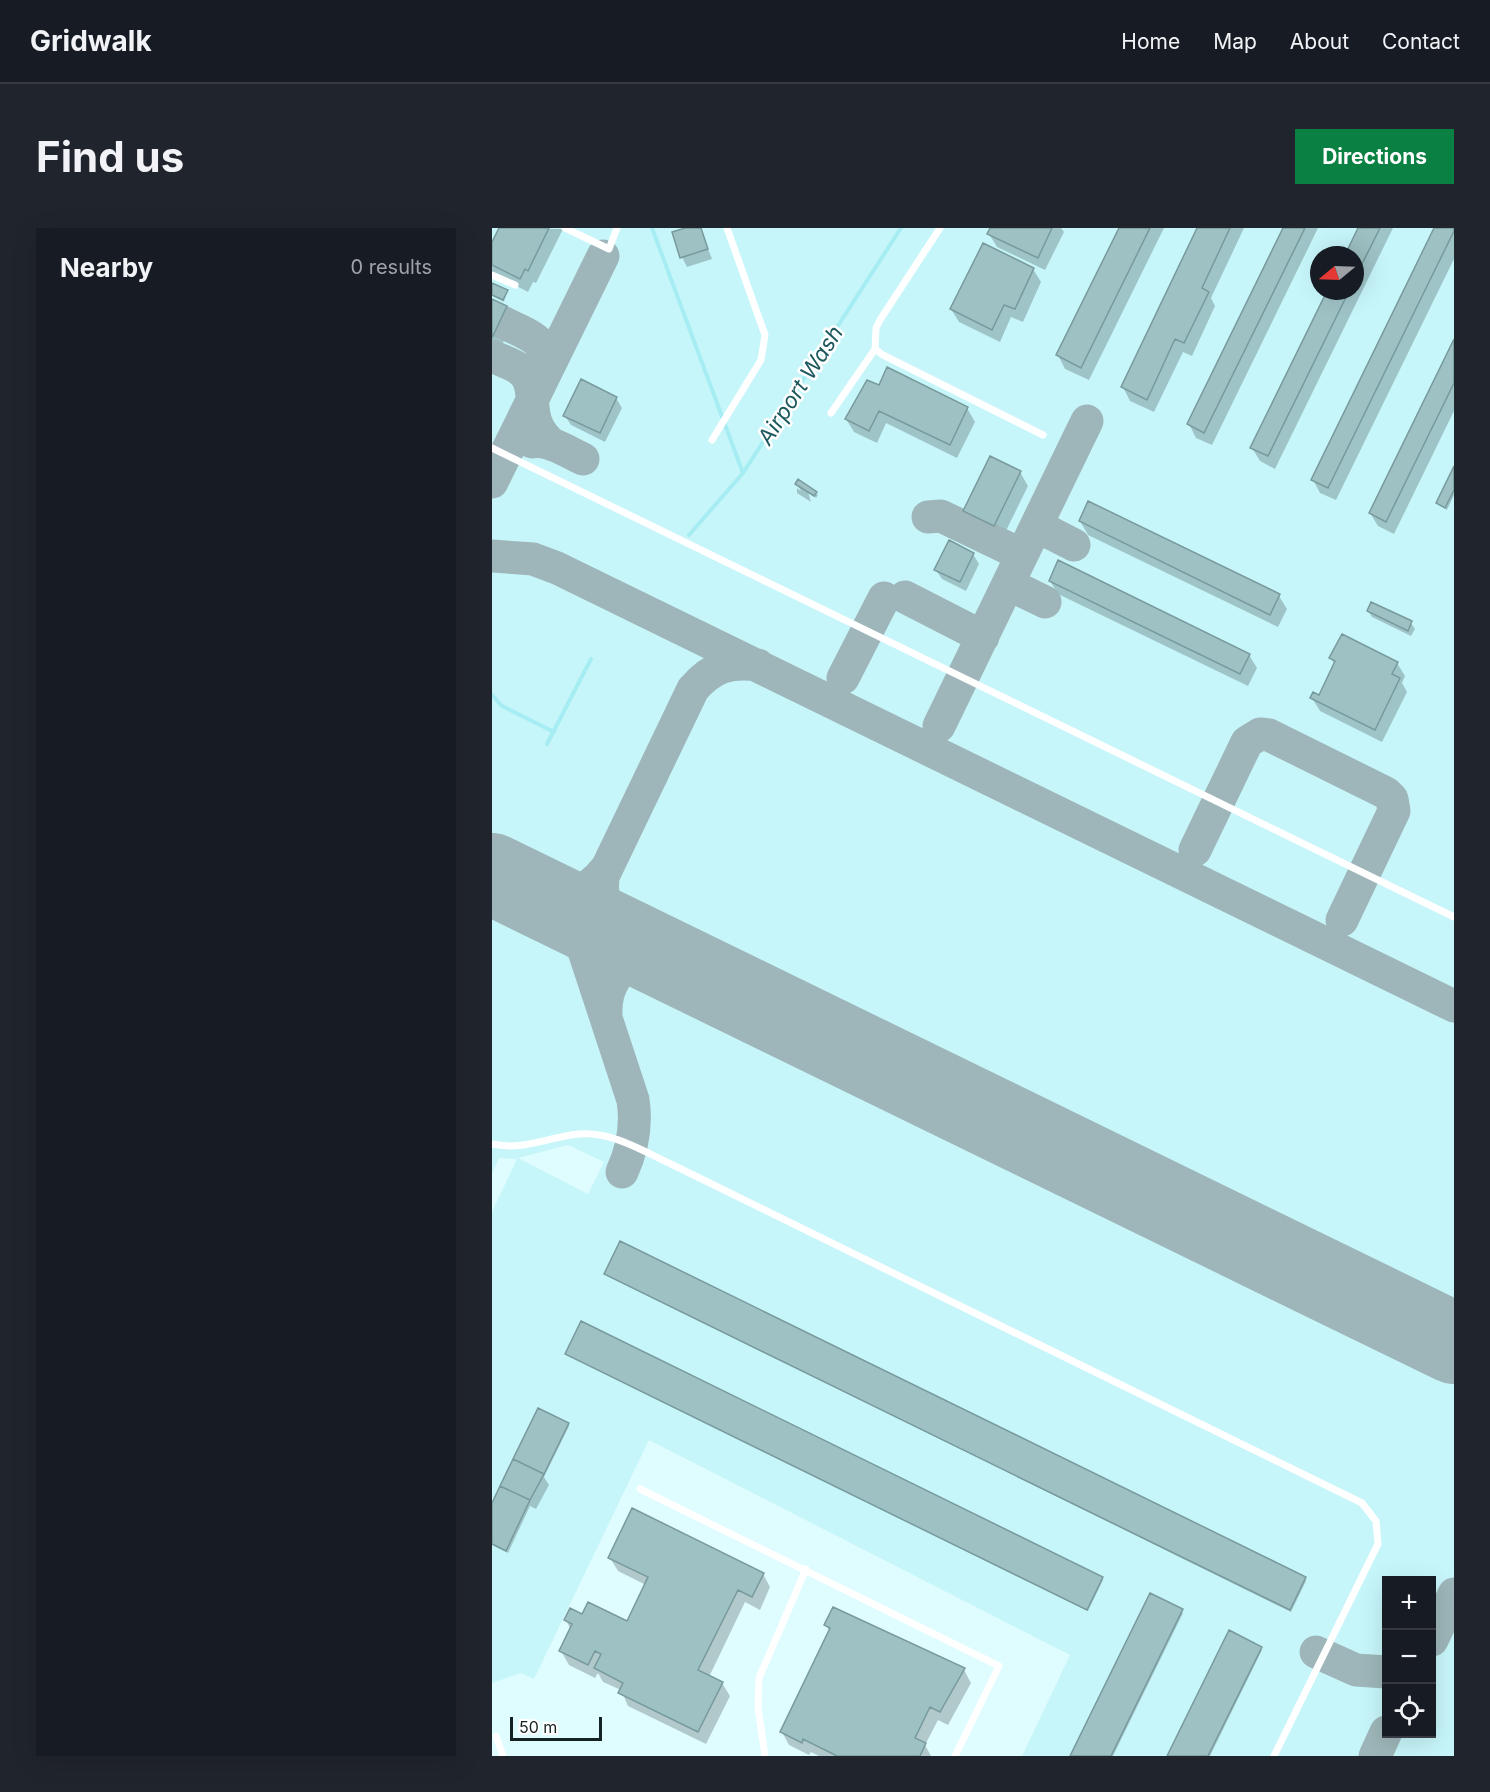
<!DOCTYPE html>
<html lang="en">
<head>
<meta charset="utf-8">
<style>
	body { margin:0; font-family:Inter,sans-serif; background:#20242c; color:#f1f3f6 }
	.controls { position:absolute; right:18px; bottom:18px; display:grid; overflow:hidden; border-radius:0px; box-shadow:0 6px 24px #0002 }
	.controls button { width:54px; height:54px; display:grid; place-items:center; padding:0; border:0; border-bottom:2px solid #363941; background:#171b24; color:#f1f3f6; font:30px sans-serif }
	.compass { position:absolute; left:818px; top:18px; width:54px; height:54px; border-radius:50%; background:#171b24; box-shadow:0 6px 24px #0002; rotate:251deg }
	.scale { position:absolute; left:18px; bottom:15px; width:92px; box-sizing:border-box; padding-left:6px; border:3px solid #152224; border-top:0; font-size:16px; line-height:21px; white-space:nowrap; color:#152224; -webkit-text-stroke:4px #fff; paint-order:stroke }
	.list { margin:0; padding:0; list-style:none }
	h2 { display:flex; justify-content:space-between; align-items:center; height:78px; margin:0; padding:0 24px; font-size:26px }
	h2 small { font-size:20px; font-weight:400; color:#9ea1a6 }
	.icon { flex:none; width:33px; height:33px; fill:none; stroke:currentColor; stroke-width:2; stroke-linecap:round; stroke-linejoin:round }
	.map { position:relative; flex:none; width:962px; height:1528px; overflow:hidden; border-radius:0px }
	header { display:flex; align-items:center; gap:36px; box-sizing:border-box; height:84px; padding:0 30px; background:#171b24; border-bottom:2px solid #363941 }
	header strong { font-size:28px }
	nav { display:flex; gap:33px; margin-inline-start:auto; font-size:21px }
	.intro { display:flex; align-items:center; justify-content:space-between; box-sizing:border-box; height:144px; padding:0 36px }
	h1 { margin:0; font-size:42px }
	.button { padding:15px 27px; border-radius:0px; background:#0b8043; color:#fff; font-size:21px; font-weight:700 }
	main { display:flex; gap:36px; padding:0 36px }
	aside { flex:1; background:#171b24; border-radius:0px; box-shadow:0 6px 24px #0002 }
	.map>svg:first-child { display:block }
	.built { fill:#c7f6fa; fill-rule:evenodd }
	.shadow { fill:#0003 }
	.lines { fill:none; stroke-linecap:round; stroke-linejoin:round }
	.stream { stroke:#a6edf3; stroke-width:4 }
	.taxiway { stroke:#9eb6b9; stroke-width:33 }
	.runway { stroke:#9eb6b9; stroke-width:82 }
	.building { fill:#9ec1c4; stroke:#789a9d; stroke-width:1.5 }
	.service { stroke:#fff; stroke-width:7 }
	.labels { text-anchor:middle; stroke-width:5; stroke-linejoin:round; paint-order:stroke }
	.water-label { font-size:22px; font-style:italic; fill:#1c585d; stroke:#fff }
</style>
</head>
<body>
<header>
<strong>Gridwalk</strong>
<nav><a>Home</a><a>Map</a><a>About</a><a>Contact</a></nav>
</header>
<div class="intro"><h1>Find us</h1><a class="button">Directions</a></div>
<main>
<aside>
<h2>Nearby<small>0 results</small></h2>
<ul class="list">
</ul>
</aside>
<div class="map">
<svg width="962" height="1528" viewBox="0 0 962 1528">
	<rect width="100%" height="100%" fill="#dffcff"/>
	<path class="built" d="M0,0H962V1528H530L578,1427L157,1212L42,1451L29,1445L0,1455V984L25,931L7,930L0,945ZM827,27H863V63H827ZM76,917L112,934L96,966L26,930ZM894,1352H940V1506H894Z"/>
	<path class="shadow" d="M9,0L71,1L44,55L41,54L36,64L0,45V18Z
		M198,0H208L220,31L195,39L190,29Z
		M500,0H569L572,4L553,42L505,19L497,6Z
		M628,0H672L597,152L573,141L566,127Z
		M707,0H752L719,70L723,78L700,128L691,124L662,184L638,173L631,159Z
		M793,0H826L720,217L704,210L697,196Z
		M868,0H901L783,241L768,233L760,220L837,63H863V27H855Z
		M944,0H962V31L844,272L828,265L821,252Z
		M541,41L549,54L531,94L519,89L508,114L467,94L459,81Z
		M0,56L15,63L12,74L0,68Z
		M0,72L14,79L22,92L0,138Z
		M962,114V183L902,306L886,298L878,285Z
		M387,159L475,180L483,194L465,230L394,195L385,215L362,204L354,191Z
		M124,170L130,180L113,214L79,197L73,188Z
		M962,241V267L955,282L945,275Z
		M528,244L536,258L510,311L480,296L473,283Z
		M305,256L324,265L326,267L324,270L316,264L319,274L305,265V260L309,263Z
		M588,293L787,368L795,381L786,399L596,307Z
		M457,314L481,326L487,336L474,363L450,351L444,342Z
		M558,353L757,427L765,440L756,458L566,366Z
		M876,383L919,395L923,401L919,408L880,389Z
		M839,430L905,435L913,448L910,455L915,464L890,514L828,483L820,470L827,469L843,437Z
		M113,1046L813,1350L814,1353L799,1384Z
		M75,1126L610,1350L611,1352L596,1383Z
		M76,1196L77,1198L52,1249L57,1257L44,1281L38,1278L16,1325L0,1317V1278Z
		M118,1330L271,1346L278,1359L268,1382L253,1374L217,1449L230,1455L238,1468L214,1516L136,1478L129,1462L111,1454L106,1445L103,1450L77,1437L69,1423L79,1402L74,1392L90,1388L136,1395L154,1357L126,1343Z
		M659,1367L691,1385L621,1528H580Z
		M334,1397L472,1442L479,1455L456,1497L446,1492L433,1517L439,1528H327L319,1524L317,1527L297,1517L290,1504L338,1404Z
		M738,1404L770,1422L718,1528H677Z"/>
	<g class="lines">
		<path class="stream" d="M160,0L251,245
			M197,307L251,245L409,0
			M0,467L10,478L62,504
			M55,516L99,431"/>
		<path class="taxiway" d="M8,93C31,105 60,111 54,142
			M0,128C8,132 18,135 26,140C53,158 26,189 61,217
			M40,214C57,211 76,224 91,231
			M0,254L111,28
			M436,289L449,288L530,327
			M545,298L582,317
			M0,328L41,331L65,340L962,778
			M516,356L553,374
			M413,369L491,409
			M351,450L392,370
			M447,498L595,193
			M703,622L755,514L768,506L777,507L894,565L900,571L902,583L850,692
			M112,644C106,674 118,691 138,713
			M48,669C74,669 95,665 112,643
			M114,785C113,761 127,732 155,731C162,730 171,732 178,733
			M130,944C141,920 145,898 141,872L90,717L91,690L201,461C220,439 238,433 266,437
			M940,1412L962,1366
			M824,1424L864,1442L894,1444
			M883,1528L894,1504"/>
		<path class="runway" d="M0,646L962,1115"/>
	</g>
	<path class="building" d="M7,0H57L36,43L33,41L28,51L0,37V14Z
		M193,0H209L216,21L188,30L180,4Z
		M498,0H560L546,30L495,6Z
		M627,0H658L589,140L564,127Z
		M705,0H738L710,60L717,64L692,115L683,111L655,172L629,159Z
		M791,0H813L712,205L695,196Z
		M866,0H888L863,50V27H853Z
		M942,0H962V3L836,260L819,252Z
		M491,15L542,40L523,81L512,77L500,102L458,81Z
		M0,55L16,62L11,72L0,67Z
		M835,63H857L776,228L758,220Z
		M0,71L15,78L0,110Z
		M962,111V155L894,294L877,285Z
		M395,139L476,179L458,217L387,183L377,203L353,191L375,152L387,157Z
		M89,151L125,169L108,205L71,188Z
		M498,228L529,243L502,298L471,283Z
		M962,238V262L953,280L944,275Z
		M306,251L325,264L322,268L303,256Z
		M596,273L788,366L778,387L587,293Z
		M457,312L482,325L468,354L442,342Z
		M566,332L758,426L748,446L557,353Z
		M879,374L920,393L916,403L875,383Z
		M850,406L906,434L900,446L908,450L883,502L818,470L821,464L827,467L843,433L837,430Z
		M128,1013L814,1349L798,1382L112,1046Z
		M89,1093L611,1349L595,1382L73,1126Z
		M46,1180L77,1195L52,1246L21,1231Z
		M21,1231L52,1246L38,1272L8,1258Z
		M8,1258L38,1272L14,1323L0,1316V1275Z
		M140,1280L272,1345L260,1369L246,1362L206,1442L231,1454L206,1504L126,1465L131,1455L102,1440L109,1426L103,1423L96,1437L67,1423L80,1396L72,1392L78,1380L90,1386L96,1374L135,1393L156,1349L116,1330Z
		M658,1365L691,1381L619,1528H578Z
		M341,1379L473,1440L448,1484L438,1479L423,1510L434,1515L428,1528H345L311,1511L310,1515L288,1504L338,1400L332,1397Z
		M737,1402L770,1419L716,1528H675Z"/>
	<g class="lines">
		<path class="service" d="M73,0L117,21L125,0
			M448,0L388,92L384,100L383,121L391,127L551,207
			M0,47L23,57
			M339,185L383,121
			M220,212L269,132L273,107L235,0
			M0,220L962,689
			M0,916C32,923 56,909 87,906C119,903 151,923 179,936L870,1275L884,1293L886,1316L782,1528
			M148,1261L507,1438L463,1528
			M4,1508L11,1528
			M273,1528L266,1479L267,1450L314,1341"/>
	</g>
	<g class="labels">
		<g class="water-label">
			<text transform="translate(308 157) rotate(-57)" y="8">Airport Wash</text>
		</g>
	</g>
</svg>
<div class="controls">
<button>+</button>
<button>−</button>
<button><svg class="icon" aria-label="locate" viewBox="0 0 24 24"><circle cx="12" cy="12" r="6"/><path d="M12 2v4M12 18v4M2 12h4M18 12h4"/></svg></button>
</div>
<svg class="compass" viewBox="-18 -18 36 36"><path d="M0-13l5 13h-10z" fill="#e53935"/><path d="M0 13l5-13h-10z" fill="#9ea1a6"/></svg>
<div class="scale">50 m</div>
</div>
</main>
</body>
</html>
